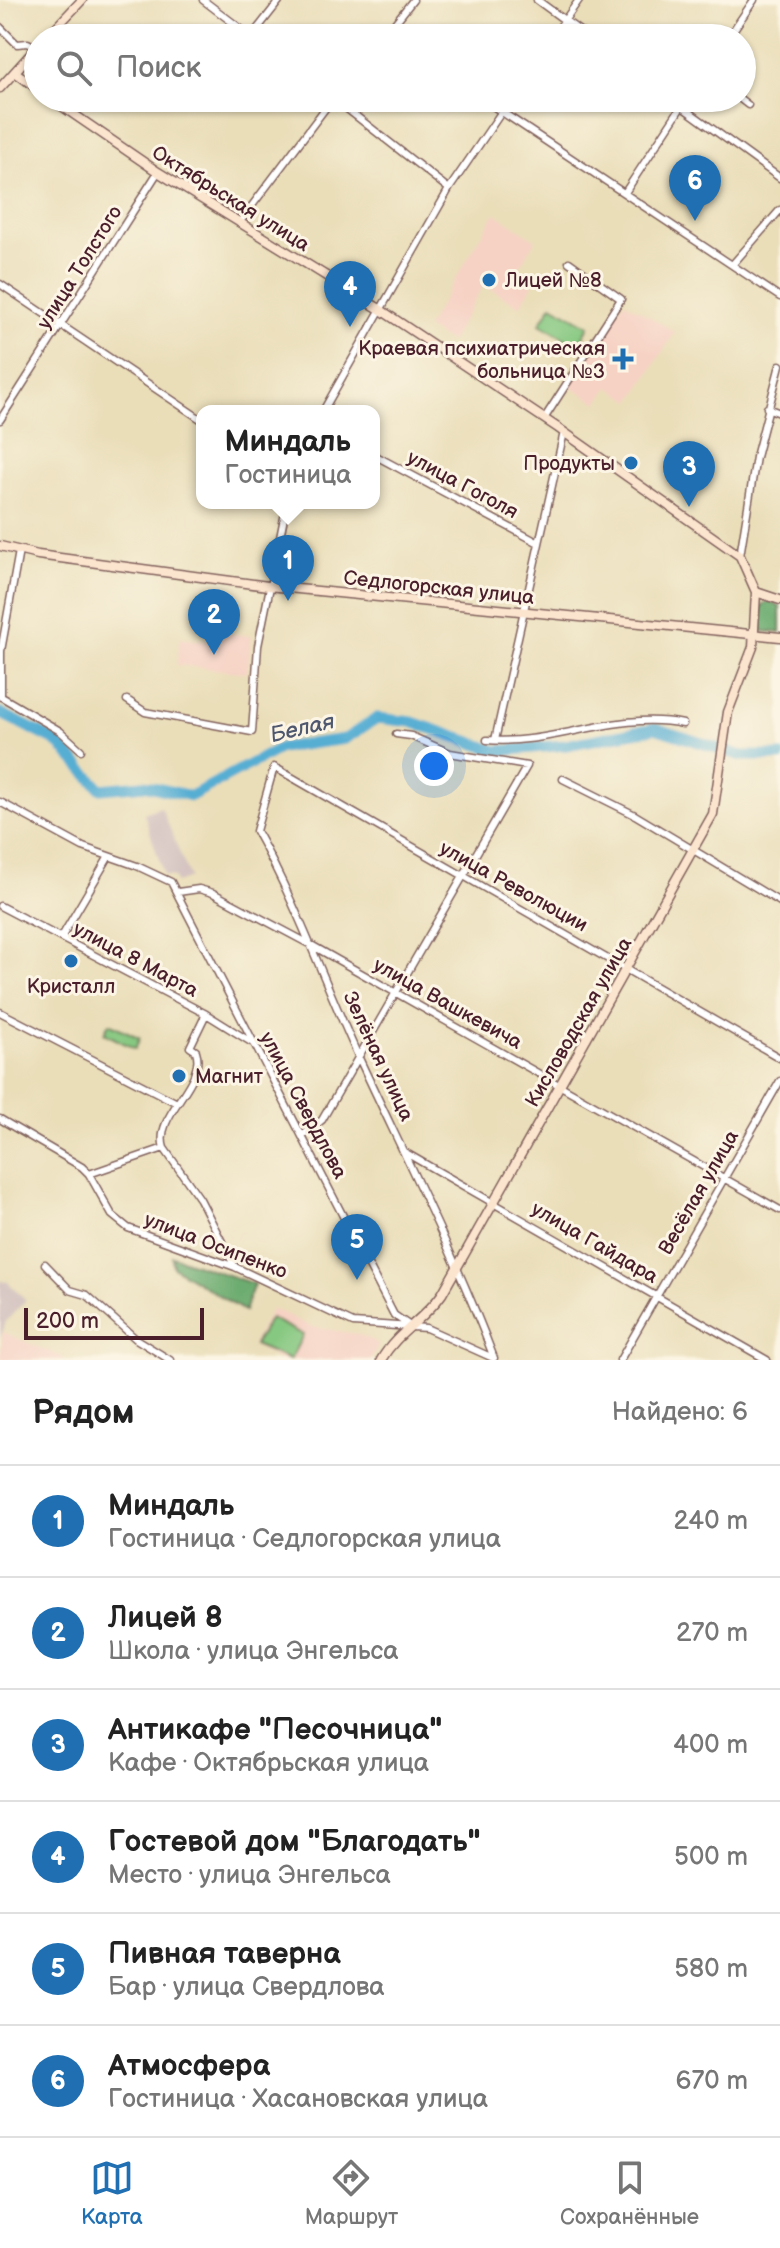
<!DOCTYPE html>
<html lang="ru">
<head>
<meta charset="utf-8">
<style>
	body { margin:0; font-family:"Balsamiq Sans",sans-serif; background:#f6f6f6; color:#222 }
	.scale { position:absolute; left:24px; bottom:20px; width:180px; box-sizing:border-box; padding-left:8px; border:4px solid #4a1f2b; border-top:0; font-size:22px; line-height:28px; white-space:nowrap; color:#4a1f2b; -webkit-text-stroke:6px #fcf5e5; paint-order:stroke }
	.you { position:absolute; left:434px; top:766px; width:28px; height:28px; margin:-20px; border:6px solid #fff; border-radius:50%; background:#1a73e8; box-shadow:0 0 0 12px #1a73e833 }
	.badge { display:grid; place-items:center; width:52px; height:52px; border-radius:50%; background:#1f6fb2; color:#fff; font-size:26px; font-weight:700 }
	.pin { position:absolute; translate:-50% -66px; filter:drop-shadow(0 2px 4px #0008) }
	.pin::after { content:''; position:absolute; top:42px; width:28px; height:24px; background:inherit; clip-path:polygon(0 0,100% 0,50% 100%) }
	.popup { position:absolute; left:196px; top:405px; width:184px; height:104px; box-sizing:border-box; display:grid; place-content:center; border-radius:16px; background:#fff; filter:drop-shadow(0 2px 6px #0005); font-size:26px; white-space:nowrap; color:#767676 }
	.popup b { font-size:30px; color:#222 }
	.popup::after { content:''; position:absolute; left:50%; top:100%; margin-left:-16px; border:16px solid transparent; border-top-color:#fff }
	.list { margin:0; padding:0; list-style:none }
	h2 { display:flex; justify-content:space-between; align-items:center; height:104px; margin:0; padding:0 32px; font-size:34px }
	h2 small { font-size:26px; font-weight:400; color:#767676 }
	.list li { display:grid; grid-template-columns:52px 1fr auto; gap:24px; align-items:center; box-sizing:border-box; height:112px; padding:0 32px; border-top:2px solid #e0e0e0 }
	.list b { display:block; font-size:30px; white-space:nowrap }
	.list p { margin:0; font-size:26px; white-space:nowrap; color:#767676 }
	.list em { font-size:26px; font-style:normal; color:#767676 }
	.icon { flex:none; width:44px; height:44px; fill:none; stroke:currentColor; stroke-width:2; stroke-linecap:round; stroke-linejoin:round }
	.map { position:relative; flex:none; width:780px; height:1360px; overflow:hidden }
	.search { position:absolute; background:#fff; box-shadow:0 2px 6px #0004; left:24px; right:24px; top:24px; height:88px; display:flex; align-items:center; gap:20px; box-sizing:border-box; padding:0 28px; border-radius:44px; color:#767676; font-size:30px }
	.sheet { height:776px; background:#fff }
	nav { display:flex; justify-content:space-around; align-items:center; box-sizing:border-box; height:112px; border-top:2px solid #e0e0e0; background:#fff; font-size:22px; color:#767676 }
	nav a { display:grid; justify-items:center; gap:4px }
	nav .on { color:#1f6fb2 }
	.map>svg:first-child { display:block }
	.built { fill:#f6d2c4 }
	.industrial { fill:#d1bfbe }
	.green { fill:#86c881; stroke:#687456; stroke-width:2 }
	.forest { fill:#6cac6f; stroke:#5b664d; stroke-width:2 }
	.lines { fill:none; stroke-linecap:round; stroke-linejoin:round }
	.river { stroke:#57aed3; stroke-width:11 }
	.street-casing { stroke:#82625d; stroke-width:9 }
	.secondary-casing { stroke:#82625d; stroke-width:11 }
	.street { stroke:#fff; stroke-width:6 }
	.secondary { stroke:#fce5cf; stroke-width:8 }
	.poi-dot { fill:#1f6fb2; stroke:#fcf5e5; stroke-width:3 }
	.labels { text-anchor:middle; stroke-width:6; stroke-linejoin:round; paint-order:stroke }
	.street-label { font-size:20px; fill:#4a1f2b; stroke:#fcf5e5 }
	.poi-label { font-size:20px; fill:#4a1f2b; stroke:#fcf5e5; text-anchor:start }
	.water-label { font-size:22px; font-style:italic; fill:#4f586e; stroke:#fcf5e5 }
</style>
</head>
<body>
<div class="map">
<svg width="780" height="1360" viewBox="0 0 780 1360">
	<rect width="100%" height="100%" fill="#fcf5e5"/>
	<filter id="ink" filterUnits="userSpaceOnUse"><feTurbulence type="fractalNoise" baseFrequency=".0125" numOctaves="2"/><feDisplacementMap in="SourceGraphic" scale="16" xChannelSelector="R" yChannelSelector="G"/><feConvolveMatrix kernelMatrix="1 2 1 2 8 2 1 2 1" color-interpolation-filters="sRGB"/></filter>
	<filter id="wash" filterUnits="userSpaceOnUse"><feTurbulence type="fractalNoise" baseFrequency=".006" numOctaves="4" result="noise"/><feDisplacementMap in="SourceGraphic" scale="32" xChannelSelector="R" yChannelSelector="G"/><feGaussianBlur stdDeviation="1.8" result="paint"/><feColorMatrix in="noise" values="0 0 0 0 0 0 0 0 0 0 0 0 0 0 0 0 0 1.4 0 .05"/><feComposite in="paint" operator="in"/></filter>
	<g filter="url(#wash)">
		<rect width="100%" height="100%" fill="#eadeb9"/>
		<path class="built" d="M495,213L536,240L515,274L533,285L520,306L484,285L450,342L426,328Z
			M624,301L675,332L632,401L609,387L598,403L570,386Z
			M214,631L252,636L247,673L177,665L180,638L212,642Z
			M272,1308L312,1327L358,1334L379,1344L371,1360H280L252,1345Z
			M3,1332L64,1358L63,1360H0Z"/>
		<path class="industrial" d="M161,807L190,878L176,883L174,877L164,875L144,813Z
			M0,1281L8,1282L26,1300L6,1321L0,1339Z"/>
		<path class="green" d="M552,305L589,326L578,346L540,324Z
			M109,1023L140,1038L135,1049L104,1033Z
			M270,1318L303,1335L290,1360L254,1345Z"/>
		<path class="forest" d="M769,601L780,607V633L762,631V606Z
			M172,1256L254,1284L244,1311L173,1267Z"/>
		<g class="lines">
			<path class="river" d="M0,713L56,741L101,789L144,785L191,796L280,748L345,739L377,718L412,722L497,751L566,745L655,728L742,756H780"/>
		</g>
	</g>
	<g filter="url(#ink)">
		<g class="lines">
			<g class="street-casing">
				<path id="street" d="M203,0L253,38
					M537,0L589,38
					M0,27L17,44L28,43L37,48
					M251,37L280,0
					M383,38L413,0
					M552,38L579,0
					M728,38L754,0
					M481,98L780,297
					M670,98L780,178
					M739,98L748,105
					M626,191L687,98
					M239,223L333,98L449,189
					M732,265L780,210
					M0,284L202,420
					M767,408L780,413
					M323,411L449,189L511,98
					M544,419L621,299L569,262
					M0,420L158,172
					M374,455L537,542
					M740,556L756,457L780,365
					M0,696L60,731L81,750
					M1,697V651L19,551
					M127,700L145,712L252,732L258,646L287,503
					M487,740C554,746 616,710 683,724
					M495,740L564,432
					M563,779L635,815L780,902
					M0,802L83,847L137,866L171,882L394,1315L410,1326
					M178,892L199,889L213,893L313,946L780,1210
					M0,906L206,1014L251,1042
					M61,938L108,858
					M0,1012L177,1103
					M0,1119L82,1167L89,1174L112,1215L128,1228L235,1267L353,1323L426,1328L493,1358
					M302,1136L322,1120L527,766L450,753L411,736L396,734
					M164,1148L200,1199L235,1267
					M406,1153L767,1360
					M89,1174L164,1148C153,1115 207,1083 196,1051L190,1047L206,1014
					M45,1264L70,1290L87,1295L136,1339L170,1360
					M494,1358C455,1255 405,1157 359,1058C324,982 297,904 256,831L274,767L780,1058
					M620,1360L780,1081"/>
			</g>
			<g class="secondary-casing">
				<path id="secondary" d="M46,38L82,0
					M15,72L38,89
					M0,88L38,46
					M50,98L158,172L378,308L558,428L740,556L756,592L753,647L728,712L713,814L442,1294C424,1320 397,1332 381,1360
					M0,546L38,555L268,586L780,637
					M756,592L780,600"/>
			</g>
			<use href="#street" class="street"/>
			<use href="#secondary" class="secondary"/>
		</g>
	</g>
	<g class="poi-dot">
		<circle cx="489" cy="280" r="8"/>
		<path d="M619 347h8v8h8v8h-8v8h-8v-8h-8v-8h8z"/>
		<circle cx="631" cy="463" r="8"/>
		<circle cx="71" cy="961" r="8"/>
		<circle cx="179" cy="1076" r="8"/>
	</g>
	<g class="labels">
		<g class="street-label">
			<text transform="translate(231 198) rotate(32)" y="7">Октябрьская улица</text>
			<text transform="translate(79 267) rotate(-58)" y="7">улица Толстого</text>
			<text transform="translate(463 484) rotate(28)" y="7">улица Гоголя</text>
			<text transform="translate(439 587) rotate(6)" y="7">Седлогорская улица</text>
			<text transform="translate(514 886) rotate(29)" y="7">улица Революции</text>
			<text transform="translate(136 959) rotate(28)" y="7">улица 8 Марта</text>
			<text transform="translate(448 1003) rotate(29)" y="7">улица Вашкевича</text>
			<text transform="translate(578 1022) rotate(-60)" y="7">Кисловодская улица</text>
			<text transform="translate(379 1056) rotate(65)" y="7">Зелёная улица</text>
			<text transform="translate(304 1105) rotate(62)" y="7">улица Свердлова</text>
			<text transform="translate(698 1192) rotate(-60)" y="7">Весёлая улица</text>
			<text transform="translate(595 1242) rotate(30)" y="7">улица Гайдара</text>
			<text transform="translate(216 1245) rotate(21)" y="7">улица Осипенко</text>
		</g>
		<g class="poi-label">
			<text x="505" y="287">Лицей №8</text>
			<text x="605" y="355" text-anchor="end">Краевая психиатрическая<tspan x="605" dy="23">больница №3</tspan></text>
			<text x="615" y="470" text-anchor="end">Продукты</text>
			<text x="71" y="993" text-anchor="middle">Кристалл</text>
			<text x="195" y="1083">Магнит</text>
		</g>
		<g class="water-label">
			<text transform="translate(302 727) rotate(-13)" y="8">Белая</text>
		</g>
	</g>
</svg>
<div class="scale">200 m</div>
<div class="you"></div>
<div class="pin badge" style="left:288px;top:601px">1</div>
<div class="popup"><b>Миндаль</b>Гостиница</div>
<div class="pin badge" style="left:214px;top:655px">2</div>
<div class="pin badge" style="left:689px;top:507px">3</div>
<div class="pin badge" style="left:350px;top:327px">4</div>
<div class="pin badge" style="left:357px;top:1280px">5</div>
<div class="pin badge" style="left:695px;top:221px">6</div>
<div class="search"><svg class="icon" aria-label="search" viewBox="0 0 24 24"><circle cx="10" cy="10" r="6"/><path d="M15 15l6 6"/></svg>Поиск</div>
</div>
<section class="sheet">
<h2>Рядом<small>Найдено: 6</small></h2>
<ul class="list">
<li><span class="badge">1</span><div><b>Миндаль</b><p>Гостиница · Седлогорская улица</p></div><em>240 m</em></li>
<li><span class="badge">2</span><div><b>Лицей 8</b><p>Школа · улица Энгельса</p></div><em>270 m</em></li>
<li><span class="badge">3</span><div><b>Антикафе &quot;Песочница&quot;</b><p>Кафе · Октябрьская улица</p></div><em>400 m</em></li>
<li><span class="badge">4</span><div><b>Гостевой дом &quot;Благодать&quot;</b><p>Место · улица Энгельса</p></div><em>500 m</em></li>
<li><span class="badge">5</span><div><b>Пивная таверна</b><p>Бар · улица Свердлова</p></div><em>580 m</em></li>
<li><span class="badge">6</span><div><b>Атмосфера</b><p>Гостиница · Хасановская улица</p></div><em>670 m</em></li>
</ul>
</section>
<nav>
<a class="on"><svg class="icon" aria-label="map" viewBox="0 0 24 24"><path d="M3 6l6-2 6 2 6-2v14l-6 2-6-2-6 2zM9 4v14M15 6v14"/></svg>Карта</a>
<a><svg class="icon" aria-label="directions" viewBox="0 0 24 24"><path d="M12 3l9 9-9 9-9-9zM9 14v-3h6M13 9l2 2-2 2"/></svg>Маршрут</a>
<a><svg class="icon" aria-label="saved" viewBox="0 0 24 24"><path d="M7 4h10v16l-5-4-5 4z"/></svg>Сохранённые</a>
</nav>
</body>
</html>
